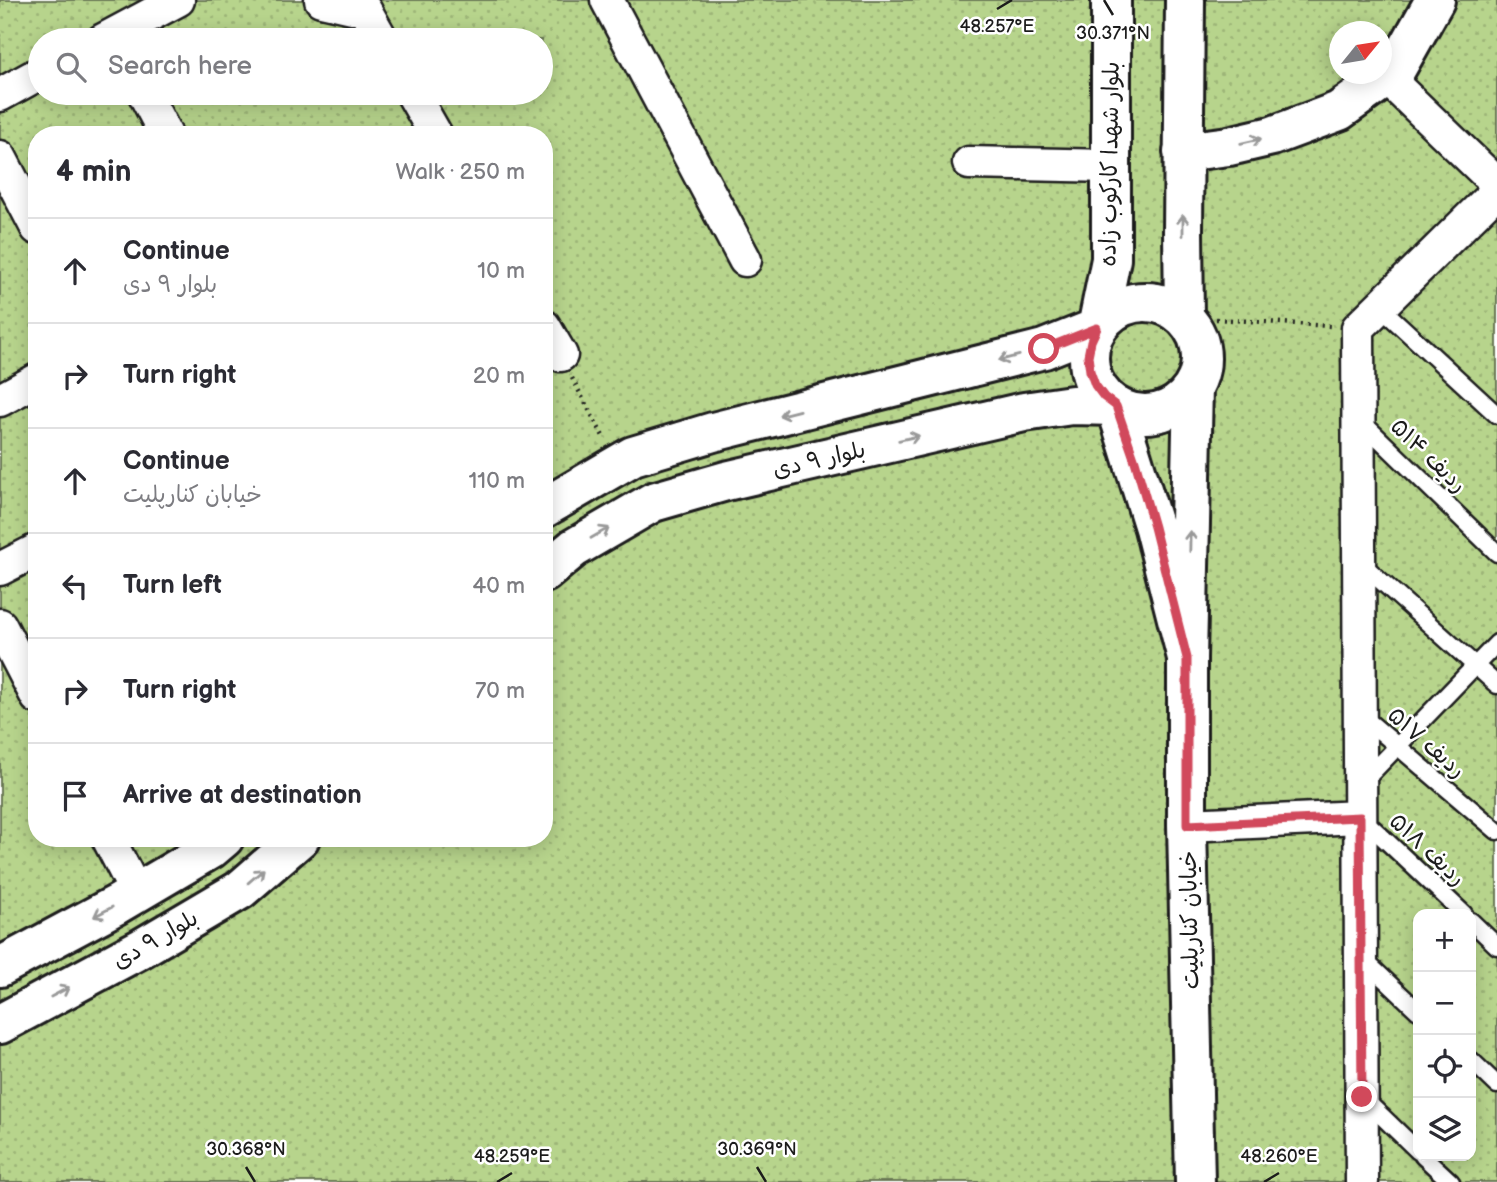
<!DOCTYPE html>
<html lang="en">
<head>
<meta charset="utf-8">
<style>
	body { margin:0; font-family:"Balsamiq Sans","Playpen Sans Arabic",sans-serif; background:#f7f7f7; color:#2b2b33 }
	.controls { position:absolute; right:21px; bottom:21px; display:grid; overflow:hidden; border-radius:14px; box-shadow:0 4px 18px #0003 }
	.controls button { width:63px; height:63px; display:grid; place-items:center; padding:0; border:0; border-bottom:2px solid #e1e1e2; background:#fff; color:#2b2b33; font:35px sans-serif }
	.compass { position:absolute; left:1329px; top:21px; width:63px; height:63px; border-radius:50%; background:#fff; box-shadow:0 4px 18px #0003; rotate:60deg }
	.stop { position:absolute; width:21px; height:21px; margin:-16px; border:5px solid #d1495b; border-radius:50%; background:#fff }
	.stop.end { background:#d1495b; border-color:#fff; box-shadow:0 2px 7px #0008 }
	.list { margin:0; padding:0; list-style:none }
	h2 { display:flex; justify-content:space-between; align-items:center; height:91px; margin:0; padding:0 28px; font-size:30px }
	h2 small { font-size:23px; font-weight:400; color:#7c7c81 }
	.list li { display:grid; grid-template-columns:46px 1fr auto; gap:21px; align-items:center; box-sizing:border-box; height:105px; padding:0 28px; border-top:2px solid #e1e1e2 }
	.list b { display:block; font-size:26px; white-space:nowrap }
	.list p { margin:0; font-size:23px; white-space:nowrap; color:#7c7c81 }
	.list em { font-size:23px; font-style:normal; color:#7c7c81 }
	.icon { flex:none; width:38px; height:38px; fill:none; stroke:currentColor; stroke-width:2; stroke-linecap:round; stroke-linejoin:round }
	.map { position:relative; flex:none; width:1497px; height:1182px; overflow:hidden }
	.search { position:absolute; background:#fff; box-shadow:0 4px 18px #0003; left:28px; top:28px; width:525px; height:77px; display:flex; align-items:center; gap:18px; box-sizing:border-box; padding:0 24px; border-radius:38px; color:#7c7c81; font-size:26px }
	.panel { position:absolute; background:#fff; box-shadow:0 4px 18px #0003; left:28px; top:126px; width:525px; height:721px; border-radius:28px }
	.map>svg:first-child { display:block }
	.grass { fill:url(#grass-dots); stroke:#6a7854; stroke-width:2; fill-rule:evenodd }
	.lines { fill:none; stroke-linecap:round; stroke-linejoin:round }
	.lane-casing { stroke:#1c1c1c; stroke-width:21 }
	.street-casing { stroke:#1c1c1c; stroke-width:37 }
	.secondary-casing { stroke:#1c1c1c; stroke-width:44 }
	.path { stroke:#1c1c1c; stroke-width:4.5; stroke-dasharray:2 5; stroke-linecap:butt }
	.lane { stroke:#fff; stroke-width:16 }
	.street { stroke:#fff; stroke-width:32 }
	.secondary { stroke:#fff; stroke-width:38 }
	.oneway { stroke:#999 }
	.route { stroke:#d1495b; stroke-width:9 }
	.ticks { fill:none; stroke:#1c1c1c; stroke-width:2.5 }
	.labels { text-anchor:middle; stroke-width:5; stroke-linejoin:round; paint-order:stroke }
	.street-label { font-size:23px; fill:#1c1c1c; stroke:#fff }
	.ticks-label { font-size:18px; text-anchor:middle; fill:#1c1c1c; stroke:#fff; stroke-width:5; stroke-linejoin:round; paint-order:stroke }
</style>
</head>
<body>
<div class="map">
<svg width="1497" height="1182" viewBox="0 0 1497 1182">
	<defs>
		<pattern id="grass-dots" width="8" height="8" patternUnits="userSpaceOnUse" patternTransform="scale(1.75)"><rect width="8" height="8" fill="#b7d48c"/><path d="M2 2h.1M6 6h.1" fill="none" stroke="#9db578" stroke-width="1.8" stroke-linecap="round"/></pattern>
	</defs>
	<rect width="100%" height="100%" fill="#fff"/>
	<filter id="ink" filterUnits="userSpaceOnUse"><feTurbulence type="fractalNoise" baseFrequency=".0143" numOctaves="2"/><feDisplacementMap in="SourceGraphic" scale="14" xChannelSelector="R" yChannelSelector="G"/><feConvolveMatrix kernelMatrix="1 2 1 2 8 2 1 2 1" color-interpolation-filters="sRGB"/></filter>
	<g filter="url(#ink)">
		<path class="grass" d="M0,0H1497V1182H0ZM1340,32H1382V74H1340ZM40,40H541V93H40ZM37,135H544V838H37ZM1418,914H1471V1156H1418Z"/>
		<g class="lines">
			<g class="lane-casing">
				<path id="lane" d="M1380,307L1497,415
					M1361,421L1497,553
					M1361,563L1497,685
					M1361,715L1497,831
					M1363,782L1497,643
					M1361,817L1464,914
					M1471,921L1497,946
					M1361,957L1418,1011
					M1471,1060L1497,1085
					M1362,1097L1418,1151
					M1423,1156L1451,1182"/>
			</g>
			<g class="street-casing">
				<path id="street" d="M321,0L365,10
					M607,0L745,260
					M365,10L382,40
					M103,40L178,0
					M1386,77L1497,184
					M144,93L166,135
					M412,93L436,135
					M0,95L40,73
					M0,157L37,228
					M969,163L1111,166
					M544,326L561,355
					M0,400L37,380
					M0,569L37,550
					M0,625L37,697
					M1187,825L1360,817
					M108,838L136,892
					M1362,1182L1358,328L1497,191"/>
			</g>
			<g class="secondary-casing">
				<path id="secondary" d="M1183,152L1229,146L1272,136L1339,111L1395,71L1435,0
					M1089 358a56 56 0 1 1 112 0a56 56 0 1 1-112 0Z
					M1184,317L1183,231L1185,0
					M1193,387L1187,658V825L1195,1182
					M544,508L633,456L713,432L1044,349L1097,328L1111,259V0
					M544,573L574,548L653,502L726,481L1024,412L1072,405L1116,406L1154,528L1187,658
					M0,967L116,905L211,849L224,838
					M0,1024L140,949L240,890L300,838"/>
			</g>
			<path class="path" d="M1216,319L1330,326
				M572,378L604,438"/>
			<use href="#lane" class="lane"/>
			<use href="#street" class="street"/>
			<use href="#secondary" class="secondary"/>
		</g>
		<defs><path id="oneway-shaft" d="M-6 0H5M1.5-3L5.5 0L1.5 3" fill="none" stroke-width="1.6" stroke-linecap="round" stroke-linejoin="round" transform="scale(1.75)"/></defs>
		<g class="oneway">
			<use href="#oneway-shaft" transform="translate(1251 141) rotate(-13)"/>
			<use href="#oneway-shaft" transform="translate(1183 225) rotate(-90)"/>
			<use href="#oneway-shaft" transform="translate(1009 358) rotate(166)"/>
			<use href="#oneway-shaft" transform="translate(789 413) rotate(166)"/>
			<use href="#oneway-shaft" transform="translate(909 438) rotate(-13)"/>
			<use href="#oneway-shaft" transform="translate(600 533) rotate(-30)"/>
			<use href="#oneway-shaft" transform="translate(1190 541) rotate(-89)"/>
			<use href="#oneway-shaft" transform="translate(256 876) rotate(-41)"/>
			<use href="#oneway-shaft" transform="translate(103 912) rotate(152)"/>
			<use href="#oneway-shaft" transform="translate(60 992) rotate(-28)"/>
		</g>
	</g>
	<g class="lines" filter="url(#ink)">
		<path class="route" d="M1044,349L1097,328L1091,341L1088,356L1090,371L1095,385L1104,397L1116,406L1135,461L1154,527L1187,658V825L1360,817L1362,1097"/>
	</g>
	<path class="ticks" d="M1104,0L1113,15M997,9L1012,0M246,1167L255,1182M757,1167L766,1182M497,1182L512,1173M1264,1182L1279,1173"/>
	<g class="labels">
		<g class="street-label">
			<text transform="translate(1109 164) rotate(-89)" y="8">بلوار شهدا کارکوب زاده</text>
			<text transform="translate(1429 455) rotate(44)" y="8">ردیف ۵۱۴</text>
			<text transform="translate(819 459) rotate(-13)" y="8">بلوار ۹ دی</text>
			<text transform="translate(1427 742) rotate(41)" y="8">ردیف ۵۱۷</text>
			<text transform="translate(1428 849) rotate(43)" y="8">ردیف ۵۱۸</text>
			<text transform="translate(1189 920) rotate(-91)" y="8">خیابان کنارپلیت</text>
			<text transform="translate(155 939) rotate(-30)" y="8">بلوار ۹ دی</text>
		</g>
	</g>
	<g class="ticks-label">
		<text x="997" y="32">48.257°E</text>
		<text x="1113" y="39">30.371°N</text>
		<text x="246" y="1155">30.368°N</text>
		<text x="757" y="1155">30.369°N</text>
		<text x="512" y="1162">48.259°E</text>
		<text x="1279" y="1162">48.260°E</text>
	</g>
</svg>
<div class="controls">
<button>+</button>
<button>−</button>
<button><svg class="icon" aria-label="locate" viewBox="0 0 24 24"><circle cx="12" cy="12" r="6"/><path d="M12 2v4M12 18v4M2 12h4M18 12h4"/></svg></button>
<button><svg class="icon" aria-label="layers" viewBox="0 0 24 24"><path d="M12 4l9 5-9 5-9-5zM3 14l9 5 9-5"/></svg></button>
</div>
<svg class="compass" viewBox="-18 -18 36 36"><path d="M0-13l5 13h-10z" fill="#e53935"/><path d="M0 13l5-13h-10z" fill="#7c7c81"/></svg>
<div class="stop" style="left:1044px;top:349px"></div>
<div class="stop end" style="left:1362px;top:1097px"></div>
<div class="search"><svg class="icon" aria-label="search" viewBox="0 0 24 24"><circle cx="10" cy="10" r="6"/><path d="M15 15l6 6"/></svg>Search here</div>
<section class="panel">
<h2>4 min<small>Walk · 250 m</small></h2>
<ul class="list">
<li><svg class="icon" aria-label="ahead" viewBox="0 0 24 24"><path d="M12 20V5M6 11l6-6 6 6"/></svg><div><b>Continue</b><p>بلوار ۹ دی</p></div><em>10 m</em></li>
<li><svg class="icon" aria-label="right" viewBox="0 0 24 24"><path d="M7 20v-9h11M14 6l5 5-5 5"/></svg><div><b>Turn right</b></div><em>20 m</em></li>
<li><svg class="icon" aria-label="ahead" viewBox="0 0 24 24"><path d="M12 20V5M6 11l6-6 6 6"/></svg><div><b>Continue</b><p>خیابان کنارپلیت</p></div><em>110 m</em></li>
<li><svg class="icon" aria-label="left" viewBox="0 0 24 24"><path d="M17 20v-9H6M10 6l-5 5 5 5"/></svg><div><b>Turn left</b></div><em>40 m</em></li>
<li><svg class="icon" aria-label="right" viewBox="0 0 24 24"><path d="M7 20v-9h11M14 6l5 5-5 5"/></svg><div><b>Turn right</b></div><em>70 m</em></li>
<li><svg class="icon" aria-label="arrive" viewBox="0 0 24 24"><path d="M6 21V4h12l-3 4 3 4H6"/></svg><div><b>Arrive at destination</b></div></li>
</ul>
</section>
</div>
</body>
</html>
